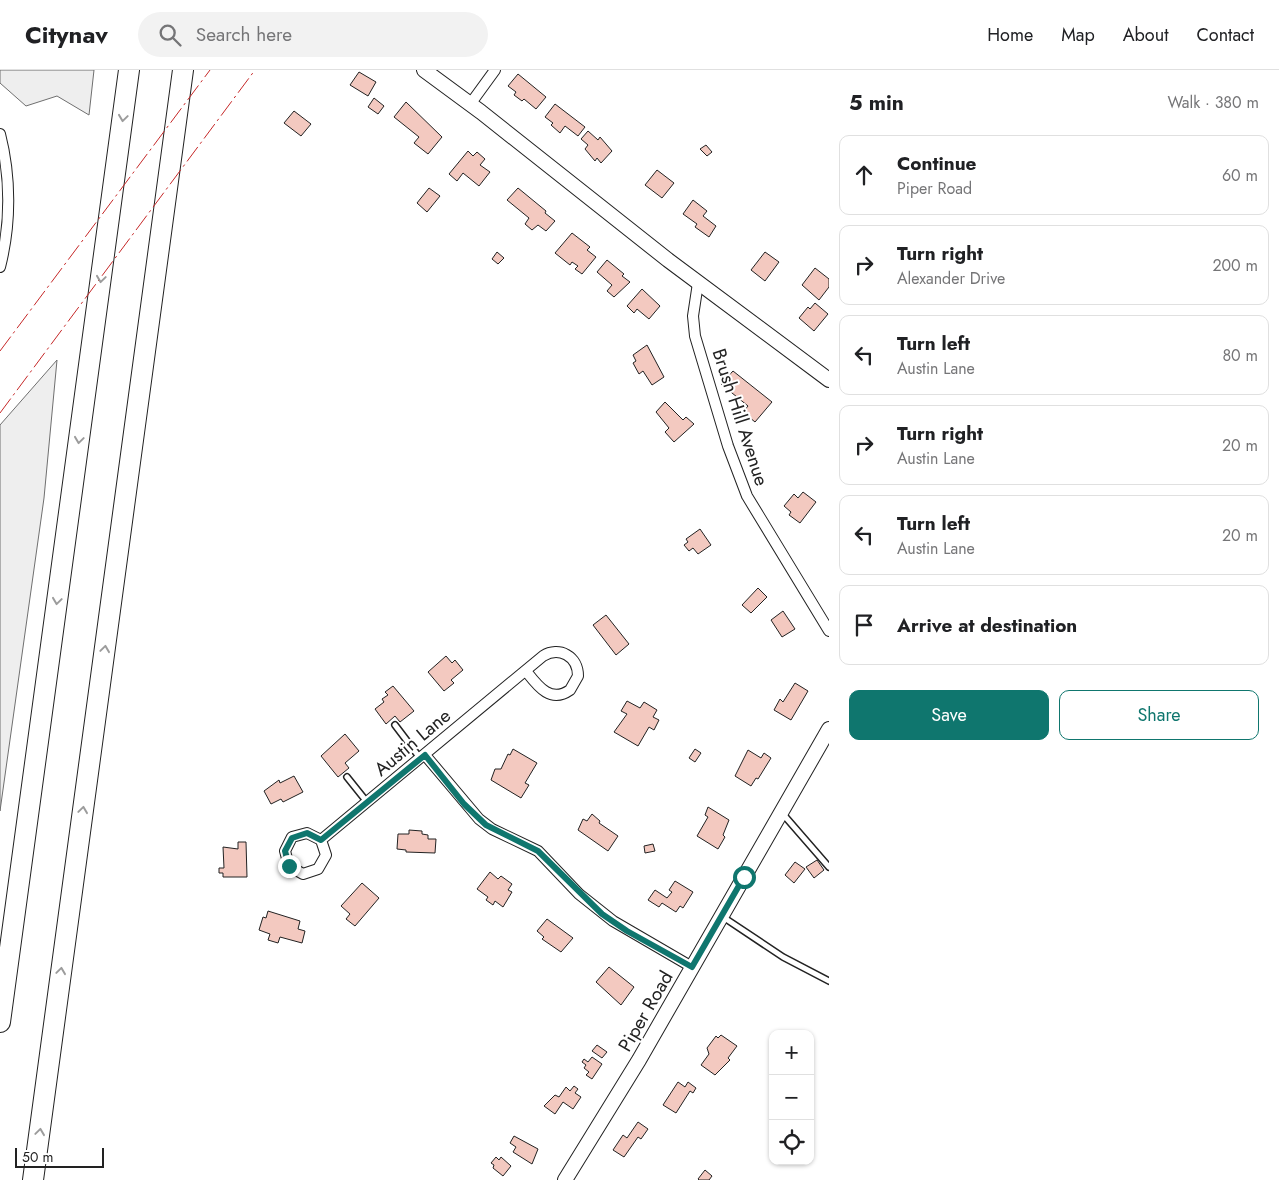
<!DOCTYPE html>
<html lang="en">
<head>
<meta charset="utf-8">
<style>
	body { margin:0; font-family:Jost,sans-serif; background:#f2f2f2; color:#202124 }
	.controls { position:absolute; right:15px; bottom:15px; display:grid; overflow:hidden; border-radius:10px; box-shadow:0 1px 4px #0004 }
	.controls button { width:45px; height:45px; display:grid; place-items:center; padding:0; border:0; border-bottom:1px solid #e0e0e0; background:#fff; color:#202124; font:25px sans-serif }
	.scale { position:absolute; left:15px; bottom:12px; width:89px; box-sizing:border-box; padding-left:5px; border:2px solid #222; border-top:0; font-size:14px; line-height:18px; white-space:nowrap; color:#222; -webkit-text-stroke:4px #fff; paint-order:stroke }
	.stop { position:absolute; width:15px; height:15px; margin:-11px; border:4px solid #0f766e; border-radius:50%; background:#fff }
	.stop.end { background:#0f766e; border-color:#fff; box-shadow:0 1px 5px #0008 }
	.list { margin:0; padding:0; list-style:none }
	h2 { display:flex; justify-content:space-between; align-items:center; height:65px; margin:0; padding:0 20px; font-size:21px }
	h2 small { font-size:16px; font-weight:400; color:#757577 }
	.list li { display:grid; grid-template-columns:32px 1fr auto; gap:15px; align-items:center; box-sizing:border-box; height:80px; margin:0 10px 10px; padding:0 10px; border:1px solid #e0e0e0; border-radius:10px }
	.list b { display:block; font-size:19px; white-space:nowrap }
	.list p { margin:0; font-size:16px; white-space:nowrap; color:#757577 }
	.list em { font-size:16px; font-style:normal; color:#757577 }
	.actions { display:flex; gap:10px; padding:15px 20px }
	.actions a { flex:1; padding:11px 0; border:1px solid #0f766e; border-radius:10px; text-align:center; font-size:18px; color:#0f766e }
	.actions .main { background:#0f766e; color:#fff }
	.icon { flex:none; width:28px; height:28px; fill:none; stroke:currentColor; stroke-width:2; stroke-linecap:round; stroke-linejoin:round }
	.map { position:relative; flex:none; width:829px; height:1110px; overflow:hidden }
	header { display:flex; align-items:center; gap:30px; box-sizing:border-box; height:70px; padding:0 25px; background:#fff; border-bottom:1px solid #e0e0e0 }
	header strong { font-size:24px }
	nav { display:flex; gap:28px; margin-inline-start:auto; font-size:18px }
	.search { width:350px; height:45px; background:#f2f2f2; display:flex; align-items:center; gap:12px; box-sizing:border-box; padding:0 18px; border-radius:28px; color:#757577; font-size:19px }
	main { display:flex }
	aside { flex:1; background:#fff }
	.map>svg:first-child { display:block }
	.green { fill:#eee; stroke:#6f6f6f }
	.building { fill:#f3c9c0; stroke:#222 }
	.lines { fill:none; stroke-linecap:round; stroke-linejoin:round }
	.service-casing { stroke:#222; stroke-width:8 }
	.minor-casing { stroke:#222; stroke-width:12 }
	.tertiary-casing { stroke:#222; stroke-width:16 }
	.motorway-casing { stroke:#222; stroke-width:22 }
	.service { stroke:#fff; stroke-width:5 }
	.minor { stroke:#fff; stroke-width:10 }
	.tertiary { stroke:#fff; stroke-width:14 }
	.motorway { stroke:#fff; stroke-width:20 }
	.power { stroke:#c62828; stroke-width:1; stroke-dasharray:18 4 2.5 4; stroke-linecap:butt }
	.oneway { stroke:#9c9c9c }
	.route { stroke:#0f766e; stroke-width:6 }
	.labels { text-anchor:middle; stroke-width:4; stroke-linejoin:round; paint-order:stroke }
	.street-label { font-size:19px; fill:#222; stroke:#fff }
</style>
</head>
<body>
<header>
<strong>Citynav</strong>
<div class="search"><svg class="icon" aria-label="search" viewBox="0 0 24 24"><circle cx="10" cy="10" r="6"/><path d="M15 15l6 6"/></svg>Search here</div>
<nav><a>Home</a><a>Map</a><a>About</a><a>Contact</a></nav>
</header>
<main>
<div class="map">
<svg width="829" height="1110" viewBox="0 0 829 1110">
	<rect width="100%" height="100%" fill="#fff"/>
	<path class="green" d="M0,0H94L89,45L57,26L26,36L0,13Z
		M57,290L44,428L0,741V355Z"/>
	<path class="building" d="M359,2L376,12L368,26L350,15Z
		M518,4L546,27L536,39L524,29L522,31L514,25L516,22L508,16Z
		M374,28L384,36L378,44L368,37Z
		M406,32L442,67L428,84L414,73L419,67L394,47Z
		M555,34L585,57L578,66L565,56L560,63L551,55L553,53L545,47Z
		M294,41L311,54L301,66L284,53Z
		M588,61L598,70L600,67L612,81L601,93L597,88L595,91L585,79L588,75L581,69Z
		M706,75L712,82L707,86L700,79Z
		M468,81L473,86L477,82L485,89L480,95L490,102L479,116L463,103L457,111L449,104Z
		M657,100L674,113L662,128L645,115Z
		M429,118L440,126L427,142L417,133Z
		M518,118L546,141L545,143L555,151L546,161L538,155L532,160L525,154L529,148L507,130Z
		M693,130L707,141L703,146L716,156L709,167L695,157L697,154L683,144Z
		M572,163L590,177L587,180L596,187L582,204L575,199L578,196L572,192L570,195L555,183Z
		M497,182L504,188L498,194L492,189Z
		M765,182L779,192L765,211L751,200Z
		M607,190L624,204L622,206L630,212L614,227L607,221L612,215L597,202Z
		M815,198L829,209V217L819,230L802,215Z
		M642,219L660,236L649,249L637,239L634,243L627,236Z
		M815,233L828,244L814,261L799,248L808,237L810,239Z
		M647,275L664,307L652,315L643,301L639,304L633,293L636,291L633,285Z
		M733,301L772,332L755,352L743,342L748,336L721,314Z
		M665,332L683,350L686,347L694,354L674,372L665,362L669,358L656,342Z
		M803,422L816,432L800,453L789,445L791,442L784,436L794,424L798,428Z
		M700,459L711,475L698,484L693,478L689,481L684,475L688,472L686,469Z
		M758,518L767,527L751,543L742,535Z
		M783,541L795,559L782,567L771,550Z
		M606,545L629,574L616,585L593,555Z
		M446,586L452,593L455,590L463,600L451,610L454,613L444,621L428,602Z
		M795,613L808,621L791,650L774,640L780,629L783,632Z
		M393,616L414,641L400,652L395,646L386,654L375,639L384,632L382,629L388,625L385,622Z
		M627,631L640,638L644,632L657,640L653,647L659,650L654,660L649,657L638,676L614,662L627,644L621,641Z
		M345,664L359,681L345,693L349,698L338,707L321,686Z
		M513,679L537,693L525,713L529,715L521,728L491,710L495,699H501L508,684L510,685Z
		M695,679L701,683L695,692L689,688Z
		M748,680L761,688L764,683L771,688L758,709L756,708L751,716L735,706Z
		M294,706L303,722L283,732L281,729L271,734L264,721L279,710L280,713Z
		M708,737L729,750L723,765L725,767L718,779L697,766L708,747L705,745Z
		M592,744L600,751L599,753L618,766L608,781L578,760L583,749L587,751Z
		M409,760L422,761V764L428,765V769H436L435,783L406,782V780L397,779L398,764H409Z
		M238,772H246L247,807H223V803H219V798H224L223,777L238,779Z
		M653,774L655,781L645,783L644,776Z
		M817,790L824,800L814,808L806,797Z
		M795,792L805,799L794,813L785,805Z
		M490,802L498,809L501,806L512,814L508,820L512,822L503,837L495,831L493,835L486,830L488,827L477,819Z
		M675,811L693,822L683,838L680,836L676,842L662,833L659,837L648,830L655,820L667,828L672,822L669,820Z
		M362,813L379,828L355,856L346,849L350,844L341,836Z
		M268,841L300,851L298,859L305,861L302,873L280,867L278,873L268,870L270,864L259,860L263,847L266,848Z
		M547,849L573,868L561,882L542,869L544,867L537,861Z
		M609,897L634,917L621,935L596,912Z
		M721,965L737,976L728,988L730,990L715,1005L701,995L709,984L707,978L716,966L718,968Z
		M597,975L607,982L602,988L592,981Z
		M592,987L602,994L592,1009L586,1005L589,1002L584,998L586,995L582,992L584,989L588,992Z
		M678,1012L685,1017L688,1012L696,1018L693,1023L690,1021L676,1043L663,1035Z
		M574,1016L578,1019L575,1023L581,1027L573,1039L563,1032L555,1044L544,1036L555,1025L559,1027L566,1017L570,1021Z
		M638,1052L648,1059L641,1069L638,1067L624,1087L613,1080L623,1065L627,1068Z
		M514,1066L538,1079L532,1094L513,1082L516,1077L510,1073Z
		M496,1087L499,1090L501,1087L511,1096L503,1106L493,1098L494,1095L491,1093Z
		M705,1100L712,1106L709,1110H699L698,1109Z"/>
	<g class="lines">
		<g class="service-casing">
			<path id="service" d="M395,655L420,688
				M347,707L367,732
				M782,743L829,797
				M723,847L783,887L829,911"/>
		</g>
		<g class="minor-casing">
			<path id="minor" d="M471,33L495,0
				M0,64C11,107 11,154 0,197
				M698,213L693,246L695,266L728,376L747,426L829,561
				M425,685L479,749L492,759L538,781L579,824L613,851L692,897
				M321,770L326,785L318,799L303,804L289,796L285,781L292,767L307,763L321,770L543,586C559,576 578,586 578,606L570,620C550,634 537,615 526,601"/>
		</g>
		<g class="tertiary-casing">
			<path id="tertiary" d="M424,0L481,42L668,190L829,310
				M565,1110L639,990L829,659"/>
		</g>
		<g class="motorway-casing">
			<path id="motorway" d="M0,952L129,0
				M33,1110L183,0"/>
		</g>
		<use href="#service" class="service"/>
		<use href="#minor" class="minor"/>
		<use href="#tertiary" class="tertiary"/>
		<use href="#motorway" class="motorway"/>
		<path class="power" d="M0,281L210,0
			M0,343L255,0"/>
	</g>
	<defs><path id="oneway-chevron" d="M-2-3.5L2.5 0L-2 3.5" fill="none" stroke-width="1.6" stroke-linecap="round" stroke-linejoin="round" transform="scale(1.25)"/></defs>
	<g class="oneway">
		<use href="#oneway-chevron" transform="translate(123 48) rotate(98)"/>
		<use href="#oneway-chevron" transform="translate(101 209) rotate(98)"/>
		<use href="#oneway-chevron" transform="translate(79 370) rotate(98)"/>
		<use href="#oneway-chevron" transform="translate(57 531) rotate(98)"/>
		<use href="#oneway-chevron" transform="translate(105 579) rotate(-82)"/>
		<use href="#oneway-chevron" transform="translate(83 740) rotate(-82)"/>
		<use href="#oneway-chevron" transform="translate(61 901) rotate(-82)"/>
		<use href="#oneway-chevron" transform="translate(40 1062) rotate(-82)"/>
	</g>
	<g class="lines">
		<path class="route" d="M289,796L285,781L292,768L307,763L321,770L425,685L464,734L486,755L538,781L602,844L627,861L692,897L744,807"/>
	</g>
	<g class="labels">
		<g class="street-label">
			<text transform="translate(741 347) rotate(72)" y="7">Brush Hill Avenue</text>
			<text transform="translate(412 672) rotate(-40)" y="7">Austin Lane</text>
			<text transform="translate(645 941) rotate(-60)" y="7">Piper Road</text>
		</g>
	</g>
</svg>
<div class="controls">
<button>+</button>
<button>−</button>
<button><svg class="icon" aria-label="locate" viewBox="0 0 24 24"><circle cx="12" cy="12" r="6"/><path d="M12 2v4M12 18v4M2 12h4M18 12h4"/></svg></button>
</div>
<div class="scale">50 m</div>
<div class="stop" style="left:744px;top:807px"></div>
<div class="stop end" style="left:289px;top:796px"></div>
</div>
<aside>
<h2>5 min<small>Walk · 380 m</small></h2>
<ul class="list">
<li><svg class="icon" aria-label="ahead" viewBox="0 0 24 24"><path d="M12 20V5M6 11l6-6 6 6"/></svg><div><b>Continue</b><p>Piper Road</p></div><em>60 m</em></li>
<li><svg class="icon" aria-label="right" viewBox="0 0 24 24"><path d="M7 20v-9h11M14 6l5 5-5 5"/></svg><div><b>Turn right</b><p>Alexander Drive</p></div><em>200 m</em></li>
<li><svg class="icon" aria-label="left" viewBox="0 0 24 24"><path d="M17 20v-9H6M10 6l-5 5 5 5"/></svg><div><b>Turn left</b><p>Austin Lane</p></div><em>80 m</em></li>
<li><svg class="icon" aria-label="right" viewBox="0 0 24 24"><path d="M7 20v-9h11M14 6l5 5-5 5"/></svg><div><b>Turn right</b><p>Austin Lane</p></div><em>20 m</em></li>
<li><svg class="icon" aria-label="left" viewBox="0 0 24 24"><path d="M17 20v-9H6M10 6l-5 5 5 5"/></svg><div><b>Turn left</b><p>Austin Lane</p></div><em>20 m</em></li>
<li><svg class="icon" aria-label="arrive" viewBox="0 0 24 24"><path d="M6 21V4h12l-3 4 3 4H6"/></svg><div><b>Arrive at destination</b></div></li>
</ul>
<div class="actions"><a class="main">Save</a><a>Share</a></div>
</aside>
</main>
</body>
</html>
